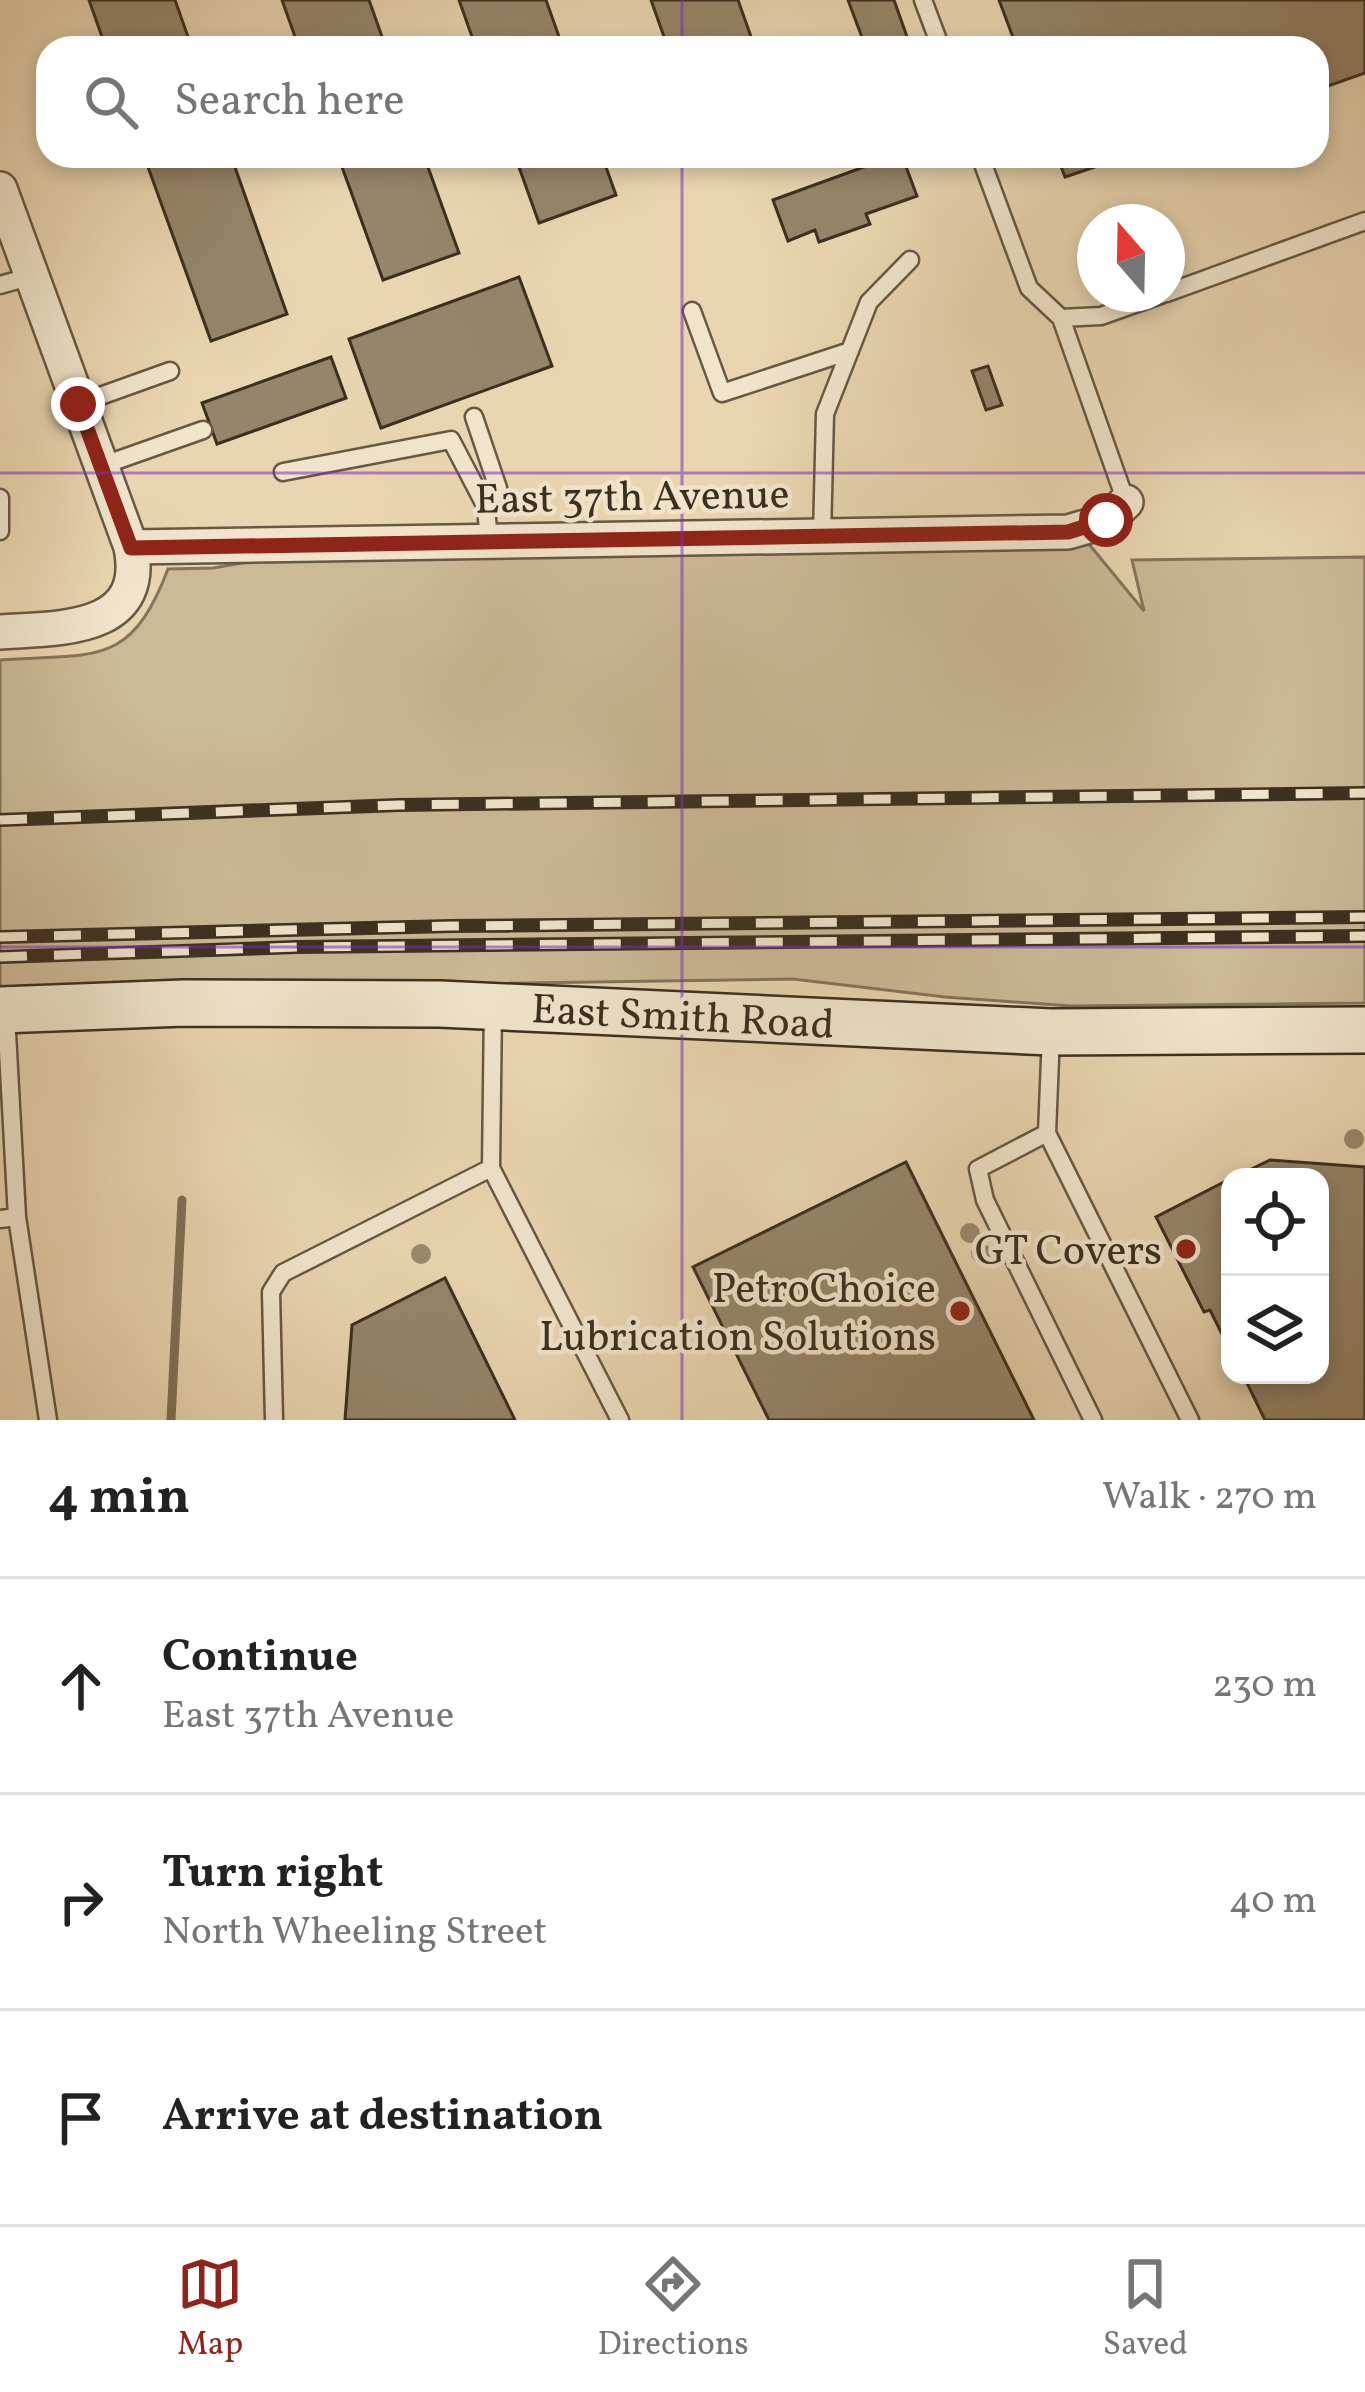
<!DOCTYPE html>
<html lang="en">
<head>
<meta charset="utf-8">
<style>
	body { margin:0; font-family:Vollkorn,serif; background:#f2f2f2; color:#222 }
	.controls { position:absolute; right:36px; bottom:36px; display:grid; overflow:hidden; border-radius:24px; box-shadow:0 6px 18px #0003 }
	.controls button { width:108px; height:108px; display:grid; place-items:center; padding:0; border:0; border-bottom:3px solid #e0e0e0; background:#fff; color:#222; font:60px sans-serif }
	.compass { position:absolute; left:1077px; top:204px; width:108px; height:108px; border-radius:50%; background:#fff; box-shadow:0 6px 18px #0003; rotate:340deg }
	.stop { position:absolute; width:36px; height:36px; margin:-27px; border:9px solid #8f2418; border-radius:50%; background:#fff }
	.stop.end { background:#8f2418; border-color:#fff; box-shadow:0 3px 12px #0008 }
	.list { margin:0; padding:0; list-style:none }
	h2 { display:flex; justify-content:space-between; align-items:center; height:156px; margin:0; padding:0 48px; font-size:51px }
	h2 small { font-size:39px; font-weight:400; color:#767676 }
	.list li { display:grid; grid-template-columns:78px 1fr auto; gap:36px; align-items:center; box-sizing:border-box; height:216px; padding:0 48px; border-top:3px solid #e0e0e0 }
	.list b { display:block; font-size:45px; white-space:nowrap }
	.list p { margin:0; font-size:39px; white-space:nowrap; color:#767676 }
	.list em { font-size:39px; font-style:normal; color:#767676 }
	.icon { flex:none; width:66px; height:66px; fill:none; stroke:currentColor; stroke-width:2; stroke-linecap:round; stroke-linejoin:round }
	.map { position:relative; flex:none; width:1365px; height:1420px; overflow:hidden }
	.search { position:absolute; background:#fff; box-shadow:0 6px 18px #0003; left:36px; right:36px; top:36px; height:132px; display:flex; align-items:center; gap:30px; box-sizing:border-box; padding:0 42px; border-radius:36px; color:#767676; font-size:45px }
	.sheet { height:804px; background:#fff }
	nav { display:flex; justify-content:space-around; align-items:center; box-sizing:border-box; height:168px; border-top:3px solid #e0e0e0; background:#fff; font-size:33px; color:#767676 }
	nav a { display:grid; justify-items:center; gap:6px }
	nav .on { color:#8f2418 }
	.map>svg:first-child { display:block }
	.green { fill:#ccb997; stroke:#84745c; stroke-width:3 }
	.lines { fill:none; stroke-linecap:round; stroke-linejoin:round }
	.stream { stroke:#807158; stroke-width:9 }
	.building { fill:#96856a; stroke:#3c2f20; stroke-width:3 }
	.lane-casing { stroke:#675844; stroke-width:21 }
	.street-casing { stroke:#675844; stroke-width:38 }
	.secondary-casing { stroke:#3c2f20; stroke-width:50 }
	.lane { stroke:#f1e4cb; stroke-width:16 }
	.street { stroke:#f1e4cb; stroke-width:33 }
	.secondary { stroke:#f1e4cb; stroke-width:45 }
	.rail-casing { stroke:#3c2f20; stroke-width:14 }
	.rail { stroke:#f1e4cb; stroke-width:9; stroke-dasharray:27; stroke-linecap:butt }
	.tree { fill:#9a896e }
	.route { stroke:#8f2418; stroke-width:15 }
	.grid { fill:none; stroke:#7b2cbf; stroke-width:3; stroke-opacity:0.55 }
	.poi-dot { fill:#8f2418; stroke:#f1e4cb; stroke-width:4.5 }
	.labels { text-anchor:middle; stroke-width:9; stroke-linejoin:round; paint-order:stroke }
	.street-label { font-size:42px; fill:#3c2f20; stroke:#f1e4cb }
	.poi-label { font-size:42px; fill:#3c2f20; stroke:#f1e4cb; text-anchor:end }
</style>
</head>
<body>
<div class="map">
<svg width="1365" height="1420" viewBox="0 0 1365 1420">
	<rect width="100%" height="100%" fill="#e9d5af"/>
	<filter id="stains"><feTurbulence type="fractalNoise" baseFrequency=".00167" numOctaves="4"/><feColorMatrix values="0 0 0 0 .2 0 0 0 0 .09 0 0 0 0 .02 0 0 0 .5 -.17"/></filter>
	<radialGradient id="worn" r=".72"><stop offset=".6" stop-color="#630" stop-opacity="0"/><stop offset="1" stop-color="#630" stop-opacity=".3"/></radialGradient>
	<path class="green" d="M1088,543L1144,611L1132,560L1365,557V1003L1071,1006L945,997L793,979L201,988L0,995V660C95,653 130,669 168,569L213,568L254,561Z"/>
	<g class="lines">
		<path class="stream" d="M171,1420L182,1200"/>
	</g>
	<path class="building" d="M89,0H175L192,48H106Z
		M282,0H369L386,48H299Z
		M459,0H546L563,48H476Z
		M651,0H738L755,48H668Z
		M848,0H894L911,48H866Z
		M999,0H1365V73L1317,90V48H1017Z
		M144,156H231L287,314L211,341Z
		M338,156H424L459,253L383,280Z
		M515,156H602L616,195L539,223Z
		M894,156H902L917,196L866,214L870,224L819,242L815,230L788,241L773,200Z
		M1057,156H1127L1065,177Z
		M519,277L552,366L381,428L349,339Z
		M331,357L346,398L217,444L202,403Z
		M988,366L1002,405L986,410L972,371Z
		M1270,1160L1365,1167V1420H1265L1243,1375H1320V1177H1235Z
		M906,1162L1034,1420H769L693,1267Z
		M1230,1179V1350L1210,1310L1204,1312L1156,1217Z
		M445,1278L515,1420H345L352,1325Z"/>
	<g class="lines">
		<g class="lane-casing">
			<path id="lane" d="M923,0L941,48
				M980,156L1029,288L1061,318L1101,316L1163,294
				M0,285L32,276
				M1167,293L1365,221
				M692,311L722,393L850,351
				M1061,318L1126,502
				M78,404L170,371
				M474,417L498,488L486,507
				M101,466L203,430
				M283,472L451,440L486,507L489,542
				M0,498V531
				M822,537L825,414L869,302L910,260
				M6,1014L17,1217
				M1051,1034L1047,1133L1190,1420
				M1047,1133L978,1169L985,1200L1093,1420
				M491,1168L620,1420
				M0,1219L17,1217L48,1420
				M274,1420L271,1292L283,1273L491,1168L493,1006"/>
		</g>
		<g class="street-casing">
			<path id="street" d="M0,189L131,547C148,633 57,628 0,632
				M131,547L1068,532L1106,521L1126,502"/>
		</g>
		<g class="secondary-casing">
			<path id="secondary" d="M0,1010L184,1003L440,1004L1051,1032L1365,1030"/>
		</g>
		<use href="#lane" class="lane"/>
		<use href="#street" class="street"/>
		<use href="#secondary" class="secondary"/>
		<g class="rail-casing">
			<path id="rail" d="M0,820L399,805L1365,793
				M0,937L452,926L1365,917
				M0,957L297,947L1365,936"/>
		</g>
		<use href="#rail" class="rail"/>
	</g>
	<g class="tree">
		<circle cx="1354" cy="1139" r="10"/>
		<circle cx="970" cy="1233" r="10"/>
		<circle cx="981" cy="1253" r="10"/>
		<circle cx="421" cy="1254" r="10"/>
	</g>
	<g class="lines">
		<path class="route" d="M78,404L131,548L1068,532L1106,520"/>
	</g>
	<path class="grid" d="M682,0V48M682,156V1420M0,473H1365M0,947H1365"/>
	<g class="poi-dot">
		<circle cx="1186" cy="1249" r="12"/>
		<circle cx="960" cy="1311" r="12"/>
	</g>
	<g class="labels">
		<g class="street-label">
			<text transform="translate(632 495) rotate(-1)" y="15">East 37th Avenue</text>
			<text transform="translate(683 1015) rotate(3)" y="15">East Smith Road</text>
		</g>
		<g class="poi-label">
			<text x="1162" y="1264">GT Covers</text>
			<text x="936" y="1302">PetroChoice<tspan x="936" dy="48">Lubrication Solutions</tspan></text>
		</g>
	</g>
	<rect width="100%" height="100%" filter="url(#stains)"/>
	<rect width="100%" height="100%" fill="url(#worn)"/>
</svg>
<div class="controls">
<button><svg class="icon" aria-label="locate" viewBox="0 0 24 24"><circle cx="12" cy="12" r="6"/><path d="M12 2v4M12 18v4M2 12h4M18 12h4"/></svg></button>
<button><svg class="icon" aria-label="layers" viewBox="0 0 24 24"><path d="M12 4l9 5-9 5-9-5zM3 14l9 5 9-5"/></svg></button>
</div>
<svg class="compass" viewBox="-18 -18 36 36"><path d="M0-13l5 13h-10z" fill="#e53935"/><path d="M0 13l5-13h-10z" fill="#767676"/></svg>
<div class="stop" style="left:1106px;top:520px"></div>
<div class="stop end" style="left:78px;top:404px"></div>
<div class="search"><svg class="icon" aria-label="search" viewBox="0 0 24 24"><circle cx="10" cy="10" r="6"/><path d="M15 15l6 6"/></svg>Search here</div>
</div>
<section class="sheet">
<h2>4 min<small>Walk · 270 m</small></h2>
<ul class="list">
<li><svg class="icon" aria-label="ahead" viewBox="0 0 24 24"><path d="M12 20V5M6 11l6-6 6 6"/></svg><div><b>Continue</b><p>East 37th Avenue</p></div><em>230 m</em></li>
<li><svg class="icon" aria-label="right" viewBox="0 0 24 24"><path d="M7 20v-9h11M14 6l5 5-5 5"/></svg><div><b>Turn right</b><p>North Wheeling Street</p></div><em>40 m</em></li>
<li><svg class="icon" aria-label="arrive" viewBox="0 0 24 24"><path d="M6 21V4h12l-3 4 3 4H6"/></svg><div><b>Arrive at destination</b></div></li>
</ul>
</section>
<nav>
<a class="on"><svg class="icon" aria-label="map" viewBox="0 0 24 24"><path d="M3 6l6-2 6 2 6-2v14l-6 2-6-2-6 2zM9 4v14M15 6v14"/></svg>Map</a>
<a><svg class="icon" aria-label="directions" viewBox="0 0 24 24"><path d="M12 3l9 9-9 9-9-9zM9 14v-3h6M13 9l2 2-2 2"/></svg>Directions</a>
<a><svg class="icon" aria-label="saved" viewBox="0 0 24 24"><path d="M7 4h10v16l-5-4-5 4z"/></svg>Saved</a>
</nav>
</body>
</html>
